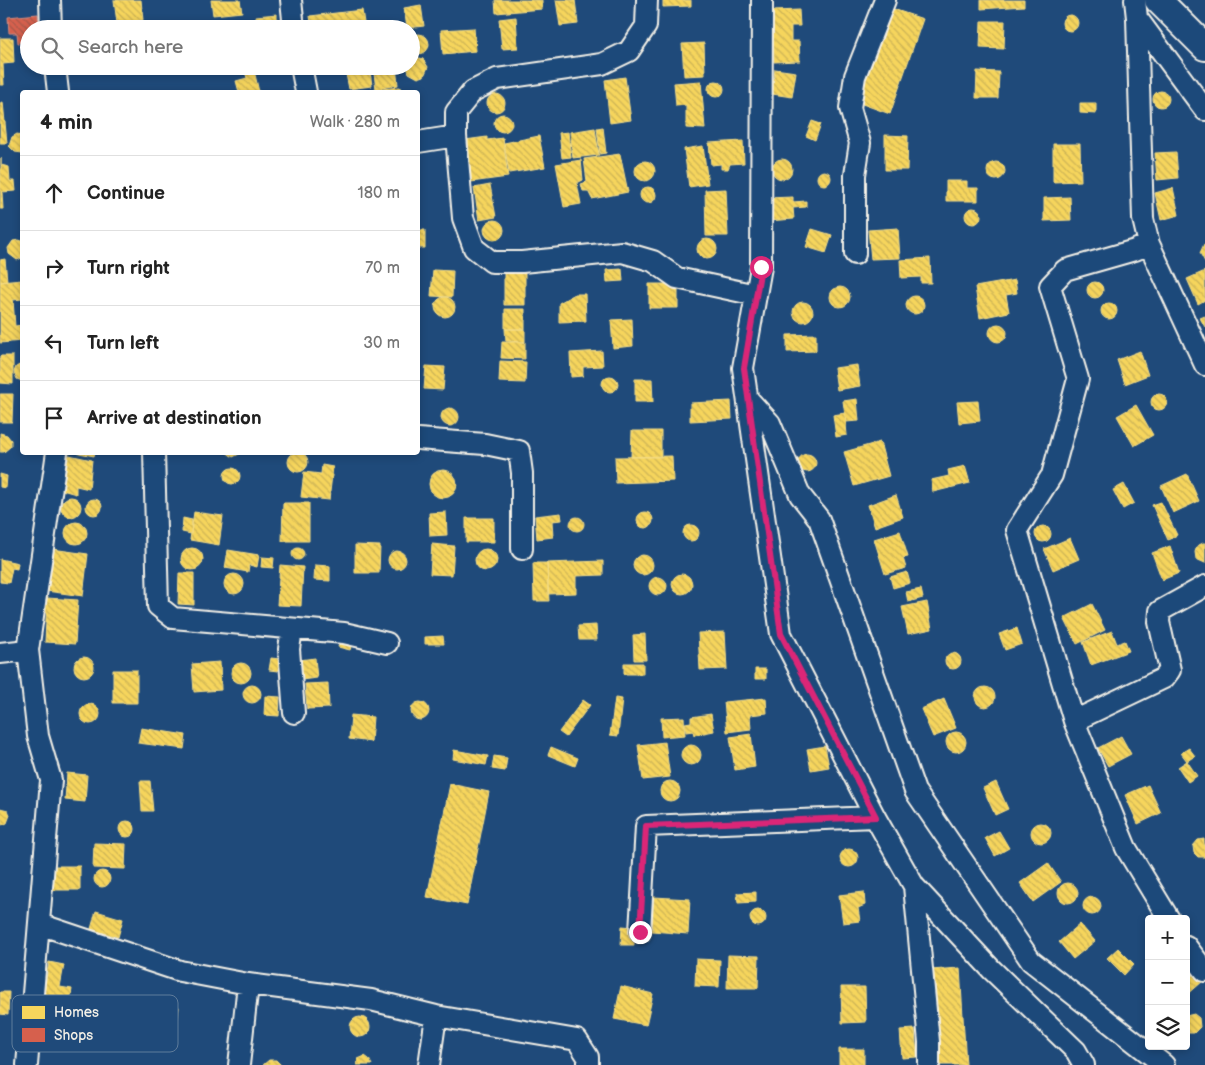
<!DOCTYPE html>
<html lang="en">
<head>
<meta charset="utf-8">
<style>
	body { margin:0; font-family:"Balsamiq Sans",sans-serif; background:#f2f2f2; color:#222 }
	.controls { position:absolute; right:15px; bottom:15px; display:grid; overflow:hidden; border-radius:5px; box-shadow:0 2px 8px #0003 }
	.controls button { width:45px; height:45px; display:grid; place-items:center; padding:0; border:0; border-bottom:1px solid #e0e0e0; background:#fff; color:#222; font:25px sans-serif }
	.stop { position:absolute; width:15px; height:15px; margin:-11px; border:4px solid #db2777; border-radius:50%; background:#fff }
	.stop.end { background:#db2777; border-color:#fff; box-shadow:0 1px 5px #0008 }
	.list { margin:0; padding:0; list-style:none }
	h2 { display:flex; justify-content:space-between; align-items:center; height:65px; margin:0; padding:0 20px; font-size:21px }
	h2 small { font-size:16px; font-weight:400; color:#767676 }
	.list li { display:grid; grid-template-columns:32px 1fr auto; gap:15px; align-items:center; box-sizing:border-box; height:75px; padding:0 20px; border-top:1px solid #e0e0e0 }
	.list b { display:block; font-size:19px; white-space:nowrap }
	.list em { font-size:16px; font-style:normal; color:#767676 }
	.icon { flex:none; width:28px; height:28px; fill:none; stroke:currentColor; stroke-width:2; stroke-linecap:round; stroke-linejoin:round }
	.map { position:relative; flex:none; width:1205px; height:1065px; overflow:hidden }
	.search { position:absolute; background:#fff; box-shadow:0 2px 8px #0003; left:20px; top:20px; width:400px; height:55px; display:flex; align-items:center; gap:12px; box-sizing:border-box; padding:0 18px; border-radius:28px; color:#767676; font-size:19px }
	.panel { position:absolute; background:#fff; box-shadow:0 2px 8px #0003; left:20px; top:90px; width:400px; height:365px; border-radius:5px }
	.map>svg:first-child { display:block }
	.homes { fill:url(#homes-back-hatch); stroke:#f5dd86 }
	.shops { fill:url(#shops-back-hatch); stroke:#df8c7c }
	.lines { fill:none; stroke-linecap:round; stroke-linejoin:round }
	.minor-casing { stroke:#f4f1e8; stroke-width:24 }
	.major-casing { stroke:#f4f1e8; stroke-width:30 }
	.minor { stroke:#1f4a7a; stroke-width:20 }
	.major { stroke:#1f4a7a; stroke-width:26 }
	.route { stroke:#db2777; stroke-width:6 }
	.key { fill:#1f4a7a; stroke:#5f7c9b; stroke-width:1 }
	.key-label { font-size:14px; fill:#f4f1e8 }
</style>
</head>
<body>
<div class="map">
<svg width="1205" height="1065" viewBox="0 0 1205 1065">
	<defs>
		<pattern id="homes-back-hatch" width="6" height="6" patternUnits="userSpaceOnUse" patternTransform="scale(1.25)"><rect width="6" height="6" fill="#f6d55c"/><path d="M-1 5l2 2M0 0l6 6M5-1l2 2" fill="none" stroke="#cbb256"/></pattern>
		<pattern id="shops-back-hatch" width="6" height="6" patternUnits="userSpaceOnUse" patternTransform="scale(1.25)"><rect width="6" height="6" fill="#d6604d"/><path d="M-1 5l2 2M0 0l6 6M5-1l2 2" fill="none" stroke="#a5584b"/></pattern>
	</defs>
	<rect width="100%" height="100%" fill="#1f4a7a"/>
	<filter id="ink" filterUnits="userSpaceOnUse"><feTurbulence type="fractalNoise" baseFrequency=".02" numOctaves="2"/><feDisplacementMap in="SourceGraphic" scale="10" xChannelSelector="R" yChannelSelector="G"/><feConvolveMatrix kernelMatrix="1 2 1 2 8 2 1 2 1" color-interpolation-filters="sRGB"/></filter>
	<g filter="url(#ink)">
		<path class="homes" d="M114,0H141L143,20L117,23Z
			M211,0H240L242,12L213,15Z
			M495,0H542V9L496,13Z
			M556,0H575L578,24L560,26Z
			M663,0H691V6L663,7Z
			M981,0H1024V6L981,9Z
			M421,5L424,26L407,28L404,8Z
			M887,7L923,19L890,114L854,101Z
			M362,10L365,29H312L310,16Z
			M799,10L800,26H791V41H799L800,61L774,62L773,11Z
			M277,14V22L257,24L256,16Z
			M1062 23a8 8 0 1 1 16 0a8 8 0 1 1-16 0Z
			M516,17L518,48L502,49L499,19Z
			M981,21H1005L1004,49L980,48Z
			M474,28L476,51L443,54L441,30Z
			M409 44a10 10 0 1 1 20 0a10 10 0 1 1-20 0Z
			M0,38H13L14,63L3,64L4,85H0Z
			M704,43L705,75L684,76L682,44Z
			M416,57L423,59L428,67L424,76L418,78L409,73L407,67L411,66V60Z
			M253,66L259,92H239L236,81L247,78L244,68Z
			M373,66H396L398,85L376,89Z
			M365,67L367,71H370L372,86L349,89L346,74L355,73V69L357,72L365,71Z
			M775,69L796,72L792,97L772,94Z
			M977,71L999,72L998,98H976Z
			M625,77L631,120L610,123L605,80Z
			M708 89a8 8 0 1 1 16 0a8 8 0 1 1-16 0Z
			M701,81L705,129L686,128V105L676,106L674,83Z
			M400,87L401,92H374V90Z
			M1153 99a8 8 0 1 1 16 0a8 8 0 1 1-16 0Z
			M487 103a9 9 0 1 1 18 0a9 9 0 1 1-18 0Z
			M3,102L7,143H0V103Z
			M1080,103H1096V114L1080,113Z
			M494 123a9 9 0 1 1 18 0a9 9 0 1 1-18 0Z
			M812,121L821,124L815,140L806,136Z
			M603,127L606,153L600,154L597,128Z
			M595,128L599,155L573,158L570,132Z
			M568,132L571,157L562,158L559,133Z
			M17,134L22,135V153L15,152L9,146L12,137Z
			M885,135L908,136L907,170H885Z
			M539,136L545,167L509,173L504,143Z
			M487,137V140L503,138L508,177L471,182L465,140Z
			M743,141L744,163L730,164L728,169H721V164L711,165L709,143Z
			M1053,144H1080L1081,181L1053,182Z
			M703,146L708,184L689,187L684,149Z
			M1176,152L1178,178L1157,180L1155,153Z
			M620,154L628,192L592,199L588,191H583L581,184L587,182L584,159Z
			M1,158V165L9,167L10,181H15L16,191L2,192L3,209H0Z
			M772 169a10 10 0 1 1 20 0a10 10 0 1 1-20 0Z
			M581,160L583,180L577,183L581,204L564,207L556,164Z
			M635 171a10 10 0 1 1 20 0a10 10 0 1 1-20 0Z
			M987 171a9 9 0 1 1 18 0a9 9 0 1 1-18 0Z
			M817 178a7 7 0 1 1 14 0a7 7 0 1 1-14 0Z
			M946,181H967V188H978V201H946Z
			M490,185L496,217L479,220L474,188Z
			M640 195a8 8 0 1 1 16 0a8 8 0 1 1-16 0Z
			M1173,188L1179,215L1161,220L1155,193Z
			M726,189L728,236H706L705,190Z
			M793,197V202L806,201V207L793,208L794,219L768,221L767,198Z
			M1070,197L1071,220L1044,221V198Z
			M965 216a8 8 0 1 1 16 0a8 8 0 1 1-16 0Z
			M484 230a10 10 0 1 1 20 0a10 10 0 1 1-20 0Z
			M898,228L900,258L871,259L868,230Z
			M812,229L832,235L826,253L806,247Z
			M418,230H425V248H418Z
			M697 249a10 10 0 1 1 20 0a10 10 0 1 1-20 0Z
			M19,240L22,241V258L17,260L9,254L8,248L13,241Z
			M1204,244H1205V262L1200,253Z
			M930,258L931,283H921V277L901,278L900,260Z
			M5,259L7,281L0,282V260Z
			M622,269L623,281L607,282L606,270Z
			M433,270L453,271L452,297L431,296Z
			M1205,271V300L1198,304L1187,279Z
			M504,273H525V305H504Z
			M22,280V299L13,300L15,326L22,325V341L0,343V282Z
			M1015,280L1017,293L1006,295L1009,312L980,318L975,287Z
			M1087 290a8 8 0 1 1 16 0a8 8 0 1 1-16 0Z
			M649,284H678V308H649Z
			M830 297a10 10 0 1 1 20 0a10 10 0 1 1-20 0Z
			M575,294H585L586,321L559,322V303Z
			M906 305a9 9 0 1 1 18 0a9 9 0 1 1-18 0Z
			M435 307a10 10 0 1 1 20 0a10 10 0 1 1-20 0Z
			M793 312a10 10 0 1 1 20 0a10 10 0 1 1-20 0Z
			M1101 311a8 8 0 1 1 16 0a8 8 0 1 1-16 0Z
			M505,309H525V329H505Z
			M1205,316V327L1200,318Z
			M632,319L633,346L613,348L611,320Z
			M989 333a9 9 0 1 1 18 0a9 9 0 1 1-18 0Z
			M505,329H525V342L506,341Z
			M816,334V351L787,352V335Z
			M502,342H525V359L501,358Z
			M602,351L603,366L583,367V376L571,377L570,353Z
			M1140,351L1148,375L1125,384L1117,360Z
			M0,356H13V384L0,383Z
			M500,361L526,362L525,383L499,382Z
			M21,364H22V381L17,379L14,372L16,367Z
			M857,365L860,386L837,390L834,368Z
			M426,366L445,367L443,390L424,389Z
			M602 384a8 8 0 1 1 16 0a8 8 0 1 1-16 0Z
			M635,379H652L653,402H635Z
			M1151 402a8 8 0 1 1 16 0a8 8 0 1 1-16 0Z
			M0,394H13L12,422H0Z
			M857,399L859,421L846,422L843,401Z
			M731,401L732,419L690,421V403Z
			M978,401L980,421L959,423L957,402Z
			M1136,405L1153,435L1134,446L1117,416Z
			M441 417a9 9 0 1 1 18 0a9 9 0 1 1-18 0Z
			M845,413L847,435L836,437L833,415Z
			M632,431H661V457H631Z
			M0,433L7,435L11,440V446L4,452H0Z
			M880,442L889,476L854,486L844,452Z
			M288 462a10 10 0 1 1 20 0a10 10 0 1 1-20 0Z
			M74,452H95L94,456Z
			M226,452H243L233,457Z
			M798 463a9 9 0 1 1 18 0a9 9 0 1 1-18 0Z
			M69,455L92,460L89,489L76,486V494L62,490Z
			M672,456L673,481L616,483L615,457Z
			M322,465L333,467L329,500L301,497L304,472L321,474Z
			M965,466L970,483L933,492L931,480L949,476L948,470Z
			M224 476a8 8 0 1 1 16 0a8 8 0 1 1-16 0Z
			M429 484a14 14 0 1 1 28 0a14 14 0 1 1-28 0Z
			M0,474L7,476L6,488L0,487Z
			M1187,474L1199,501L1173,513L1161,486Z
			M1124,484L1134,503L1123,509L1113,490Z
			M896,495L903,517L875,527L868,505Z
			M61 507a10 10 0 1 1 20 0a10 10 0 1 1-20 0Z
			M86 507a8 8 0 1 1 16 0a8 8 0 1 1-16 0Z
			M1161,502L1177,535L1168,540L1152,505Z
			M283,503H309V541H282Z
			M194,512L223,516L219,545L190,540Z
			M446,512L447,535L430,536L429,513Z
			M637 520a8 8 0 1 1 16 0a8 8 0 1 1-16 0Z
			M561,513L562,520L552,521L553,537L537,539L535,516Z
			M570 524a7 7 0 1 1 14 0a7 7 0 1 1-14 0Z
			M183,518L192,520L191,534L182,532Z
			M466,518H494V542H466Z
			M65 533a11 11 0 1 1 22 0a11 11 0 1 1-22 0Z
			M683 533a8 8 0 1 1 16 0a8 8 0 1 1-16 0Z
			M1035 534a8 8 0 1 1 16 0a8 8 0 1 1-16 0Z
			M900,531L908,557L903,558L906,568L885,574L874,539Z
			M1070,538L1079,559L1053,570L1044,549Z
			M1203,543H1205V563L1196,559L1195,552L1197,546Z
			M432,544L454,546L452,575L430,574Z
			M355,545L380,546L379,573H355Z
			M1170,546L1179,573L1162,580L1152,553Z
			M292 554a6 6 0 1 1 12 0a6 6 0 1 1-12 0Z
			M181 559a11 11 0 1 1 22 0a11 11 0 1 1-22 0Z
			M52,549L88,554L83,596L46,591Z
			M475 560a11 11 0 1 1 22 0a11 11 0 1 1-22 0Z
			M228,550L259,555L257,567L249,565L248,572L225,568Z
			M388 560a9 9 0 1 1 18 0a9 9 0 1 1-18 0Z
			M633 565a10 10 0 1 1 20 0a10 10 0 1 1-20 0Z
			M262,557L274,558L273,568L261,567Z
			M0,559L18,563L17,569L12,568L9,583L0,582Z
			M603,561V575L576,576V593L548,594L547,563Z
			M533,563H547L549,601H534Z
			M280,565L303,567L301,606L277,605Z
			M315,565L330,566V581L314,580Z
			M907,572L910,583L893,588L890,577Z
			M179,573H194V605L178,604Z
			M672 584a10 10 0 1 1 20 0a10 10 0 1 1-20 0Z
			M224 584a10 10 0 1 1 20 0a10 10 0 1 1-20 0Z
			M649 586a9 9 0 1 1 18 0a9 9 0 1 1-18 0Z
			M921,589L923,598L908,602L906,592Z
			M47,598L78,600L75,644L45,642Z
			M927,602L932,629L908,634L902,607Z
			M1092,604L1105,630L1077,644L1064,618Z
			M596,625L597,640H579L578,626Z
			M1017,628L1022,644L1005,650L999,634Z
			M1112,631L1117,644L1125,641L1129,651L1091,665L1083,642Z
			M725,632L727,669L700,670L698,633Z
			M645,634L646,660H634L633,635Z
			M443,636L444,644H425V637Z
			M340,641L352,644L350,650L338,647Z
			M945 661a8 8 0 1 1 16 0a8 8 0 1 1-16 0Z
			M74 667a10 10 0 1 1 20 0a10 10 0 1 1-20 0Z
			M271,658L280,659L278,671L269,670Z
			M315,658L317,678L301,680L299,660Z
			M220,662L221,690L194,692L192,664Z
			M624,663H643V674H624Z
			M231 673a10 10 0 1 1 20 0a10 10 0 1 1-20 0Z
			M755,669H766V679H755Z
			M113,670H137V703H113Z
			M328,683L329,708L307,709L305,684Z
			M243 694a9 9 0 1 1 18 0a9 9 0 1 1-18 0Z
			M975 697a10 10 0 1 1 20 0a10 10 0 1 1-20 0Z
			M265,696L280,697L279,716L264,715Z
			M615,698L622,699L618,736L610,735Z
			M766,698L767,713L750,715L751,729L727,732L724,702Z
			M944,699L956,728L933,737L921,709Z
			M583,700L590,705L566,737L559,732Z
			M411 711a9 9 0 1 1 18 0a9 9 0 1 1-18 0Z
			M80 714a10 10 0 1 1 20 0a10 10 0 1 1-20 0Z
			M711,714L714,731L694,735L693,731L686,732L685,723L691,722V717Z
			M351,715L373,717L371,742L349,739Z
			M684,717L685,735L662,737L661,718Z
			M141,728L186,735L184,749L138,743Z
			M946 742a10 10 0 1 1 20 0a10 10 0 1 1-20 0Z
			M751,734L755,767L735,770L730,737Z
			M1121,736L1131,754L1108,766L1098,748Z
			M665,742L670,777L643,780L638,745Z
			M681 755a10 10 0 1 1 20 0a10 10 0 1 1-20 0Z
			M825,746L829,767L811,770L807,749Z
			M551,747L578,758L575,766L548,755Z
			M1189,748L1195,756L1187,761L1181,753Z
			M454,750L488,756L486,765L453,759Z
			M494,756L507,758L505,771L492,769Z
			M1187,761L1197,776L1188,782L1178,767Z
			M67,773L87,775L85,802L65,800Z
			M140,781H150L153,811H142Z
			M660 791a10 10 0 1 1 20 0a10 10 0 1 1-20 0Z
			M996,782L1008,809L995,815L983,788Z
			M450,784L489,792L467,905L427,897Z
			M1148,785L1161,813L1138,824L1125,795Z
			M0,808L8,810L10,815L7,823L2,825Z
			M119 829a8 8 0 1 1 16 0a8 8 0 1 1-16 0Z
			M1031 833a10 10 0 1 1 20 0a10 10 0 1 1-20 0Z
			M999,831L1009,848L995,856L985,838Z
			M1204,839L1205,857H1198L1194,853L1193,846L1198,840Z
			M94,843L126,844L125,869L93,868Z
			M840 858a9 9 0 1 1 18 0a9 9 0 1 1-18 0Z
			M1048,863L1061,882L1033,902L1020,883Z
			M52,866H80V890H52Z
			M94 879a8 8 0 1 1 16 0a8 8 0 1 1-16 0Z
			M1058 893a10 10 0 1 1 20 0a10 10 0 1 1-20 0Z
			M756,892V902L738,903L737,893Z
			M864,892L865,905L858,908L860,921L843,923L839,895Z
			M1083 906a9 9 0 1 1 18 0a9 9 0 1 1-18 0Z
			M654,897L690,899L688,934L652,931Z
			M750 918a8 8 0 1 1 16 0a8 8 0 1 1-16 0Z
			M96,911L123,919L118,937L91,929Z
			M1080,924L1095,941L1073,959L1059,942Z
			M622,926L634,927V945H621Z
			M1118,948L1134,964L1124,975L1107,958Z
			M728,955L759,956L758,988H727Z
			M696,959L720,960L719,987L695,986Z
			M49,962L64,965L60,987L72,989L68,1015L41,1010Z
			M1188,964L1203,981L1186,996V966Z
			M960,968L966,1065H936L930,970Z
			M621,986L653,994L646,1025L614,1019Z
			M841,987H865L866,1022L842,1023Z
			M0,992H9L8,1015L0,1014Z
			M155,1004L179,1007L175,1040L151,1037Z
			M1194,1014L1199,1018L1200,1027L1194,1033H1187L1186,1016Z
			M350 1027a10 10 0 1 1 20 0a10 10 0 1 1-20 0Z
			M915,1029L917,1057L902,1058L900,1030Z
			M839,1049H864V1065H839Z
			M365,1056L369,1059L372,1065H357L358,1059Z
			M269,1060H276L281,1065H263Z"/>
		<path class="shops" d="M38,14L39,29H29V42L18,43L17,33H9L8,17Z"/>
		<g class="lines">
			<g class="minor-casing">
				<path id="minor" d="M50,0L51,29
					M291,0L294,29
					M647,0L646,26L629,51L602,64L497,79L473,91L456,112V136L463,218L474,248L492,262H522L622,252L653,261L677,278L756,295
					M762,0L761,267L743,368L781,634L875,817L914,886L991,969L1076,1051L1084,1065
					M1135,0L1137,18L1205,110
					M1137,18L1143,219L1149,244L1205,365
					M55,66L58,92
					M301,66L306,92
					M418,142L456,136
					M1149,244L1135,250L1065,270L1050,286L1078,379L1052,475L1017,530L1074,721L1126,848L1169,919
					M855,254V175L860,143L850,108L855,76L885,0
					M748,399L770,423L800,495L819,519L915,791L1031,961L1164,1065
					M418,439L485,444L519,451L522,473V549
					M154,452L158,606L173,618L344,633L387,643
					M292,629L289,649L294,713
					M0,653L28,650
					M1074,721L1164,678L1170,670L1159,622L1160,611L1205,586
					M914,886L929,1042V1065
					M39,924L180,971L248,984L371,1000L436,1016L577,1040L588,1057V1065
					M640,932L646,826L875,817
					M1186,946L1205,971
					M27,1065L51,780L38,736L28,650L57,452
					M239,1065L248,984
					M429,1065L436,1016"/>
			</g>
			<g class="major-casing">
				<path id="major" d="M1158,0L1205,47"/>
			</g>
			<use href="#minor" class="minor"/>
			<use href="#major" class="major"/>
		</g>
	</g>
	<g class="lines" filter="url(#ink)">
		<path class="route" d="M640,932L646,826L876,817L781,634L744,368L761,267"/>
	</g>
	<rect x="12" y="995" width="166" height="57" rx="8" class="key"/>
	<rect x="22" y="1006" width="23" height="13" fill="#f6d55c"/>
	<rect x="22" y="1028" width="23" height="14" fill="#d6604d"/>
	<g class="key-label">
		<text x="54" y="1017">Homes</text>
		<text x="54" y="1040">Shops</text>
	</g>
</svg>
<div class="controls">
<button>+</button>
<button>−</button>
<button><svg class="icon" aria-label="layers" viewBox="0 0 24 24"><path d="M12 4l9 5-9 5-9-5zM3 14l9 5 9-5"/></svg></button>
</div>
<div class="stop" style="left:761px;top:267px"></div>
<div class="stop end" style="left:640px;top:932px"></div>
<div class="search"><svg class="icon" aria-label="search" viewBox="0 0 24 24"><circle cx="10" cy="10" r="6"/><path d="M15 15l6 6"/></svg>Search here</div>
<section class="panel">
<h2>4 min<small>Walk · 280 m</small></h2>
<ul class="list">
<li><svg class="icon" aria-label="ahead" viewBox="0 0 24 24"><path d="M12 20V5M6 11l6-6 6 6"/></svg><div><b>Continue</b></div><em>180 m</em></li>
<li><svg class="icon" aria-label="right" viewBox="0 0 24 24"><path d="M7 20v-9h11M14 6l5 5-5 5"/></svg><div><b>Turn right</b></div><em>70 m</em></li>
<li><svg class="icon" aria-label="left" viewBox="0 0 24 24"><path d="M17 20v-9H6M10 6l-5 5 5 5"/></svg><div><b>Turn left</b></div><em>30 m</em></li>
<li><svg class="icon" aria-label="arrive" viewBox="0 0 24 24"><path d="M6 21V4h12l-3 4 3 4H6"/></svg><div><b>Arrive at destination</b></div></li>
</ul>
</section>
</div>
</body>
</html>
